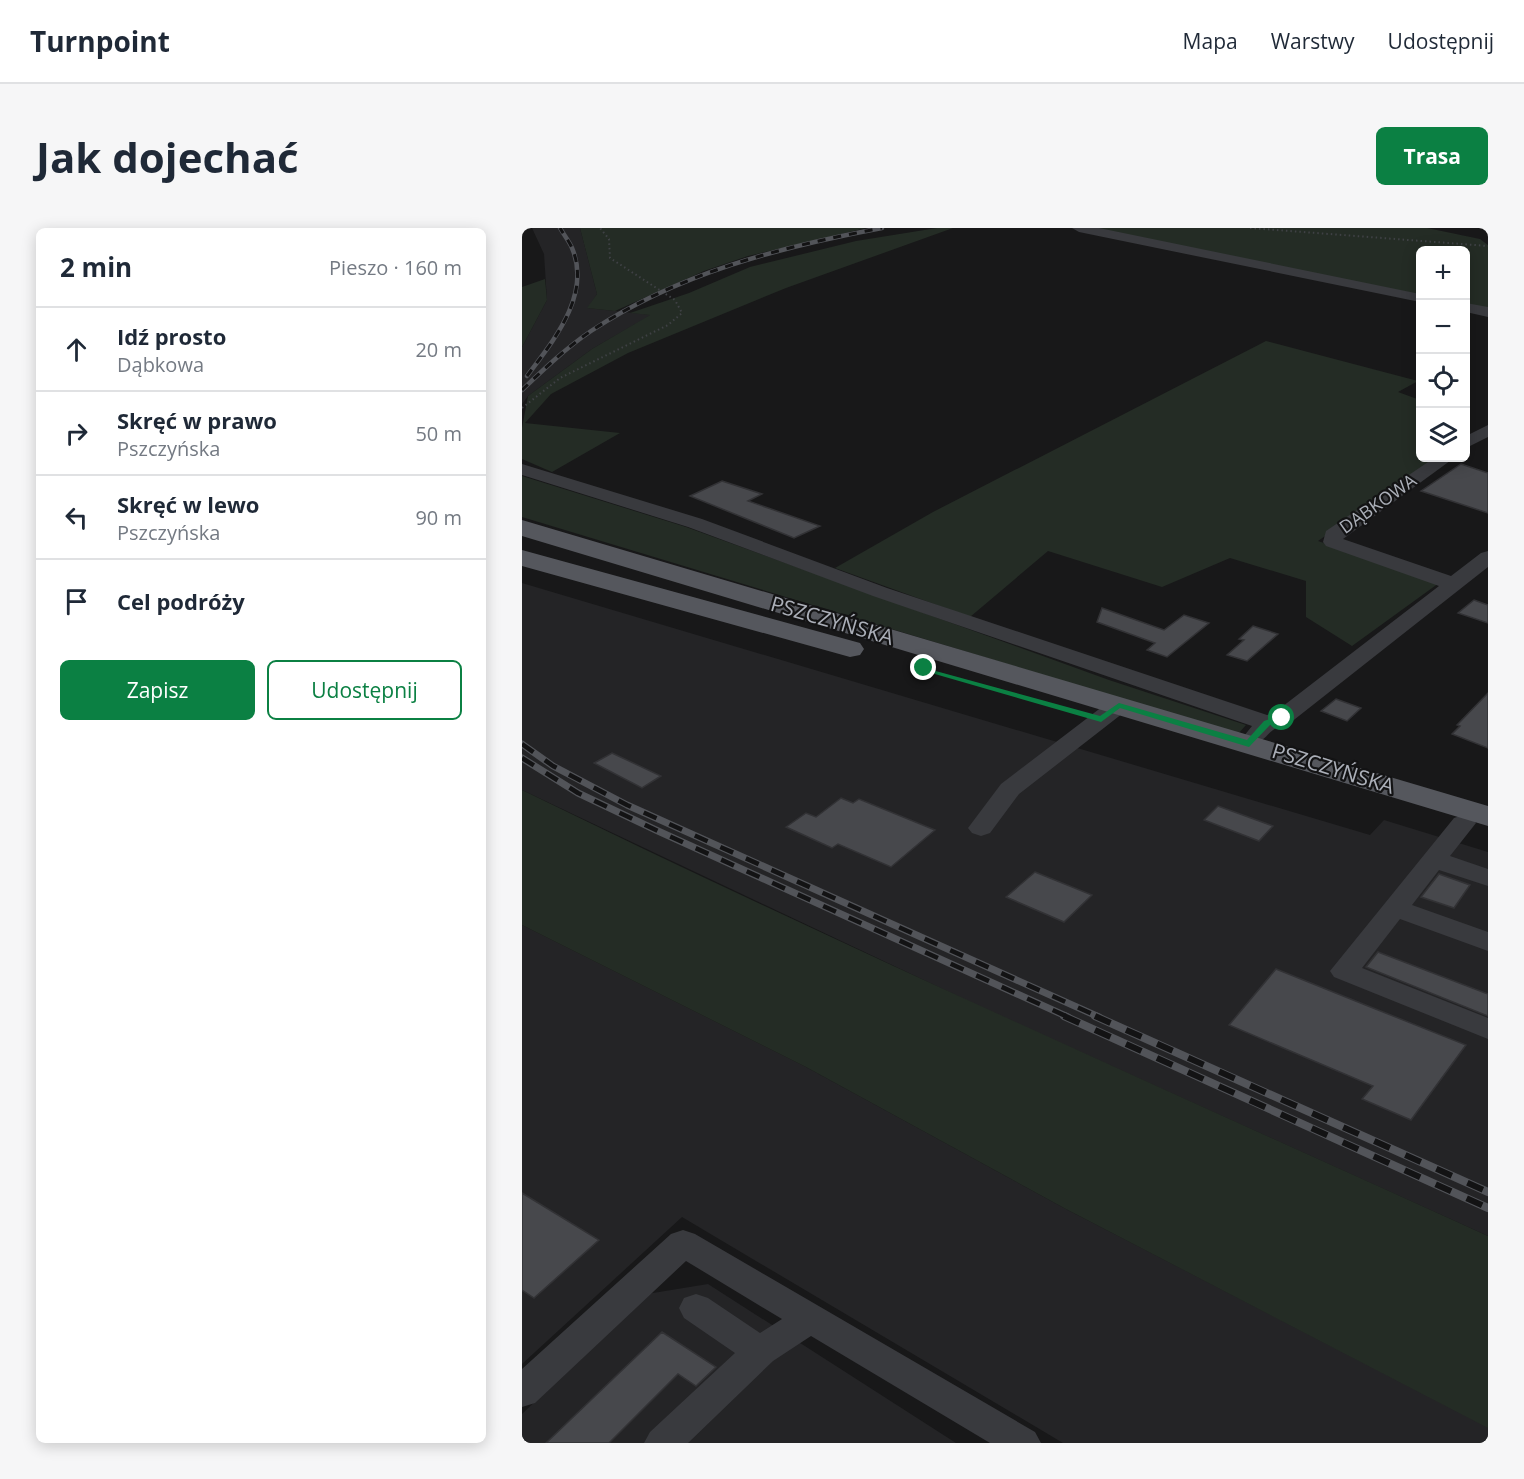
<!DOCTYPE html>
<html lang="pl">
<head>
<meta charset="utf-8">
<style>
	body { margin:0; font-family:"Open Sans",sans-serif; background:#f6f6f7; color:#1f2937 }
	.controls { position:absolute; right:18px; top:18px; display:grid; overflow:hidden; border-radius:9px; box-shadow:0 3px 15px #0003 }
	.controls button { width:54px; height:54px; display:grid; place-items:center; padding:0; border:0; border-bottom:2px solid #e0e1e3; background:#fff; color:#1f2937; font:30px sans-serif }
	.stop { position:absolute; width:18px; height:18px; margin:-14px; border:4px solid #0b8043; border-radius:50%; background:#fff }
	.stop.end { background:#0b8043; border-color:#fff; box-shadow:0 2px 6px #0008 }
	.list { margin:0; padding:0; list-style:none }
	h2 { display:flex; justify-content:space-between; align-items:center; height:78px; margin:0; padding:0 24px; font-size:26px }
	h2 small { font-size:20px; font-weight:400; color:#747a83 }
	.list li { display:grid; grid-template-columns:39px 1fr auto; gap:18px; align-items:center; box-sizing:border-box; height:84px; padding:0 24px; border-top:2px solid #e0e1e3 }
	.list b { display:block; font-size:22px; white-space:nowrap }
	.list p { margin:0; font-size:20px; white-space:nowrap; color:#747a83 }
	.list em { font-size:20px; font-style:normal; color:#747a83 }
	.actions { display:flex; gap:12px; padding:18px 24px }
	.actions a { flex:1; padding:14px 0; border:2px solid #0b8043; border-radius:9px; text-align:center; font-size:21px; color:#0b8043 }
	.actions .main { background:#0b8043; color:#fff }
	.icon { flex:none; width:33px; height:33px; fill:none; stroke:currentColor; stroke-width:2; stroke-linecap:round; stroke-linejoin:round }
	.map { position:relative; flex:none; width:966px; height:1215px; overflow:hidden; border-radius:9px }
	header { display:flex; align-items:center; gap:36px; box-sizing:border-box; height:84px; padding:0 30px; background:#fff; border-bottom:2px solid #e0e1e3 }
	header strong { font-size:28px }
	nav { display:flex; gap:33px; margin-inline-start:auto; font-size:21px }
	.intro { display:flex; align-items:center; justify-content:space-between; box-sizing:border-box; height:144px; padding:0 36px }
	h1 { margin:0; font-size:42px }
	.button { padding:15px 27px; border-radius:9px; background:#0b8043; color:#fff; font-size:21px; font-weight:700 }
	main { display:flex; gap:36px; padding:0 36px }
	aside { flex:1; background:#fff; border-radius:9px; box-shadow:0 3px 15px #0003 }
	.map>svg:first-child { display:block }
	.built { fill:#242426 }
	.green { fill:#242c25 }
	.building { fill:#47484c; stroke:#323235; stroke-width:1.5 }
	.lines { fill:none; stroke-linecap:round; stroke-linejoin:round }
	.path { stroke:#3f4145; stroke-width:2; stroke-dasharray:1.5 3; stroke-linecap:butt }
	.minor { fill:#393a3e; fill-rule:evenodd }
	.major { fill:#55575d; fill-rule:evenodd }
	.rail-far2-casing { stroke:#525459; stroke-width:4.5 }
	.rail-far1-casing { stroke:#525459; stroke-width:7 }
	.rail-casing { stroke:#525459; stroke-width:8 }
	.rail-far2 { stroke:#131314; stroke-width:3; stroke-dasharray:8; stroke-linecap:butt }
	.rail-far1 { stroke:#131314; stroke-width:4.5; stroke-dasharray:14; stroke-linecap:butt }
	.rail { stroke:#131314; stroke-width:6; stroke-dasharray:17; stroke-linecap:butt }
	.route { fill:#0b8043 }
	.labels { text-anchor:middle; stroke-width:4.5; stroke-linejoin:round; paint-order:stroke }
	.far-street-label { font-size:18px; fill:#abafb8; stroke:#131314 }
	.street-label { font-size:21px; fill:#abafb8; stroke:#131314 }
</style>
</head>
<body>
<header>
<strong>Turnpoint</strong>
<nav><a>Mapa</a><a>Warstwy</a><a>Udostępnij</a></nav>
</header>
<div class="intro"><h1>Jak dojechać</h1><a class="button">Trasa</a></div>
<main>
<aside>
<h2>2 min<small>Pieszo · 160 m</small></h2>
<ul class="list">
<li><svg class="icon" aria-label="ahead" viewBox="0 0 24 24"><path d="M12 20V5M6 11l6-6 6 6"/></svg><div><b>Idź prosto</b><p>Dąbkowa</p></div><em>20 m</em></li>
<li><svg class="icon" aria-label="right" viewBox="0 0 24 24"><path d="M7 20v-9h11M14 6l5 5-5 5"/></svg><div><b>Skręć w prawo</b><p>Pszczyńska</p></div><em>50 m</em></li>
<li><svg class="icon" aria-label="left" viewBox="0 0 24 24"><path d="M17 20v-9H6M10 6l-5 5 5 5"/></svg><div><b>Skręć w lewo</b><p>Pszczyńska</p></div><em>90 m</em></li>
<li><svg class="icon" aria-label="arrive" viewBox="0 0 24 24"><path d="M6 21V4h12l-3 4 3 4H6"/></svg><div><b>Cel podróży</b></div></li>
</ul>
<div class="actions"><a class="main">Zapisz</a><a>Udostępnij</a></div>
</aside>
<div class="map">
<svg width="966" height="1215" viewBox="0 0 966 1215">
	<rect width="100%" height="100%" fill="#181819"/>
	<path class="built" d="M10,0H58L75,66L66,80L129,87L70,121L6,168L0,176V119L25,72L22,26Z
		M0,355L848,607L862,592L966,624V1008L463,781L0,562Z
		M0,697L284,839L542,980L966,1199V1215H541L160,989L0,1136Z
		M186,1056L434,1215H0V1186L125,1066Z"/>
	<path class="green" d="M58,0H344L226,28L182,43L93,83L65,80L75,66Z
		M415,0H431L264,60L106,125L29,166L3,195L98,205L30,244L0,231V200L6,168L70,121L128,87L108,85L167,65L228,39L334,13Z
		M566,0H905L958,11L966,17V82L944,77V22H898V68Z
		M23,51L25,72L0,119V59Z
		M744,113L896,153L876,164L898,172V230H915L796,313L917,355L830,418L784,389V353L708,330L640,359L526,323L448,389L313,340L411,284Z
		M0,248L164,299L587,452L724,497L716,506L0,289Z
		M0,562C319,718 643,861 966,1008V1200L542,980L284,839L0,697Z"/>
	<path class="building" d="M939,236L966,245V285L899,263Z
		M200,253L240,266L226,273L298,298L272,310L168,268Z
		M952,372L966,377V395L936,385Z
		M580,380L642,402L662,387L687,395L645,429L625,422L633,415L575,394Z
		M731,398L756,406L725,433L705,427L722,412L717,411Z
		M966,465V520L930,506L938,498L935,497Z
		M814,471L839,480L825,493L799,483Z
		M90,525L139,548L120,560L72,535Z
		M319,570L331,575L337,571L413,602L369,639L316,616L310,620L264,599L284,585L294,589Z
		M696,578L751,598L737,613L682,592Z
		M513,644L570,667L542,694L484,669Z
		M917,646L948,657L932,680L899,669Z
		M856,724L966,766V788L844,739Z
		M754,741L846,778L944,817L889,892L840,871L851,858L707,797Z
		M0,965L77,1012L12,1070L0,1062Z
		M140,1104L194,1139L174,1158L156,1146L87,1215H24Z"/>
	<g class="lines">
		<path class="path" d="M728,0L966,18
			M0,180L38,150L146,97L160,85L153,72L88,30L87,11L78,0"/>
		<path class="minor" d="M550,0H577L898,66V74L557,4Z
			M944,75L966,79V89L944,84Z
			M966,197V209L944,220V208Z
			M912,230H932L821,311L929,348L959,325L966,323V339L768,495C764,496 758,497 754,500C742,507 743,517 726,513L722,508L730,498L351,368L166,299L0,247V236L180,291L365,360L745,487L752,485L917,358L804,318L801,314L804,303Z
			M597,470L605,472L608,477L605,482L497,566L468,605L459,608L450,605L446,600L479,556L589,472Z
			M941,587L950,590L954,595L928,628L966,641V658L917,642L890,677L966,704V723L878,691L840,740L966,790V811L812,749L808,743L932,590Z
			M161,1002L173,1006L513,1204L519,1215H468L289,1108L251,1133L166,1215H122L128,1204L213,1125L162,1090L157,1080L162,1070L174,1066L186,1070L238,1105L260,1091L164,1033L13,1175L0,1179V1141L149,1006Z"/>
		<path class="major" d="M0,292L966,578V598L0,308Z
			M0,322L338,415L342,421L338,427L328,429L0,338Z"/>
		<g class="rail-far2-casing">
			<path id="rail-far2" d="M5,148C31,113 70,67 50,20C47,13 42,7 38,0
				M0,162C22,141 44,120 69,103C157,45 258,19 360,0"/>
		</g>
		<g class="rail-far1-casing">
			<path id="rail-far1" d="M0,516L31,538L105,577L577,789
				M0,530L56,565L136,603L546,789"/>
		</g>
		<g class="rail-casing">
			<path id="rail" d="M542,788L966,980
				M573,788L966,964"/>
		</g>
		<use href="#rail-far2" class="rail-far2"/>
		<use href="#rail-far1" class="rail-far1"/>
		<use href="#rail" class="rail"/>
	</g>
	<path class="route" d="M399,439L578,488L597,475L725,512L742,493L760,487L764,490L748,497L727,519L598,480L579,494L399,442Z"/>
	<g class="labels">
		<g class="far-street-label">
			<text transform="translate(856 276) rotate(-35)" y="6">DĄBKOWA</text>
		</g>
		<g class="street-label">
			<text transform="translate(310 393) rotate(16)" y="7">PSZCZYŃSKA</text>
			<text transform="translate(811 541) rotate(17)" y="7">PSZCZYŃSKA</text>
		</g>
	</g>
</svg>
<div class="controls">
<button>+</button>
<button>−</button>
<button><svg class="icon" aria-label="locate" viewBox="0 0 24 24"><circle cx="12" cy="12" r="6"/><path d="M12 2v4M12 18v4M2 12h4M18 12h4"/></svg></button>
<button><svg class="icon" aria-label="layers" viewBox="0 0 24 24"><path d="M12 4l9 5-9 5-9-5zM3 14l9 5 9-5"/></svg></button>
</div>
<div class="stop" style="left:760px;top:490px"></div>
<div class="stop end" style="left:402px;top:440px"></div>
</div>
</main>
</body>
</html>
